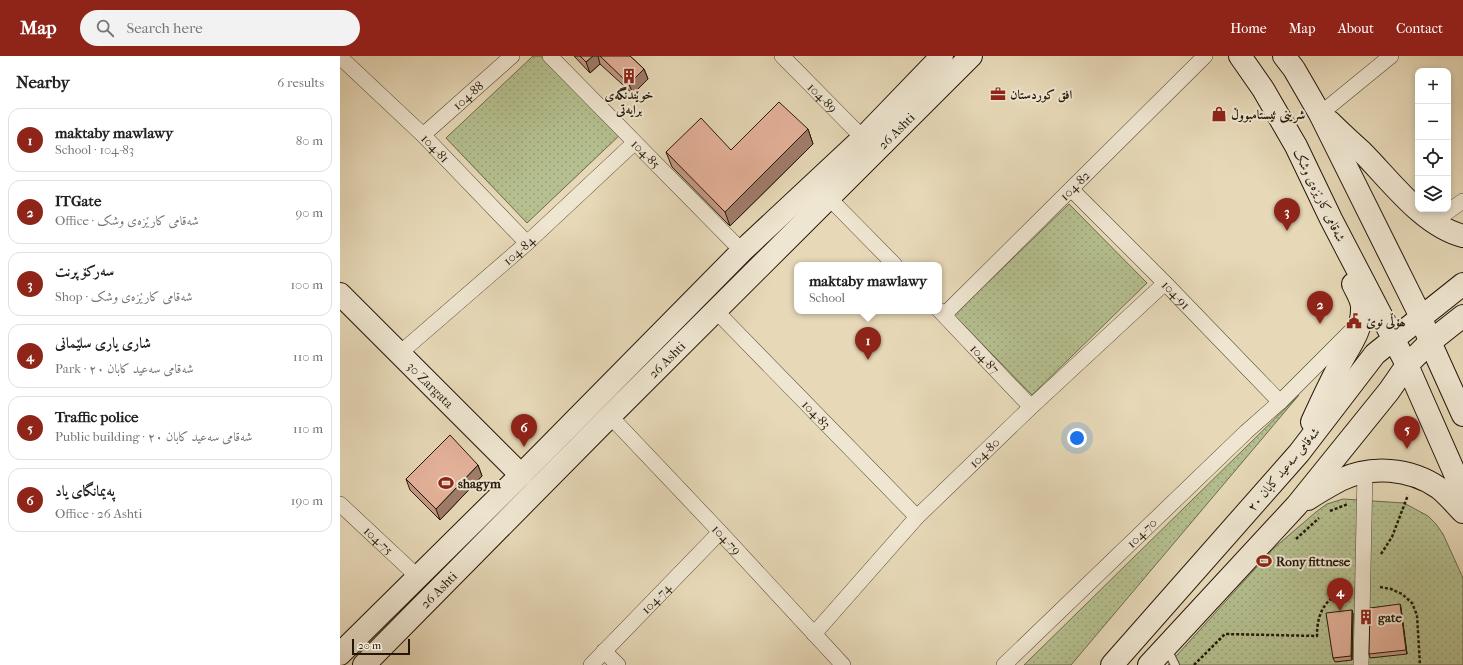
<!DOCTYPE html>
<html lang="en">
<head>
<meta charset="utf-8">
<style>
	body { margin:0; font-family:"IM FELL French Canon",Amiri,serif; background:#f2f2f2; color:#202124 }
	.controls { position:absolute; right:12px; top:12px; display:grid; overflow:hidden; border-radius:8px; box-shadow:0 2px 6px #0003 }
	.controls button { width:36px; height:36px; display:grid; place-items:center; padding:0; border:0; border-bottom:1px solid #e0e0e0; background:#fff; color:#202124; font:20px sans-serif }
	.scale { position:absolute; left:12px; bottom:10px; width:58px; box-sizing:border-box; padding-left:4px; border:2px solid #231708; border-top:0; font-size:11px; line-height:14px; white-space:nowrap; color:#231708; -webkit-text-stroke:3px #efe6d1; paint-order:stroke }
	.you { position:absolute; left:737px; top:382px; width:14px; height:14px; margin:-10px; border:3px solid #fff; border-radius:50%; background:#1a73e8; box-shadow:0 0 0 6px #1a73e833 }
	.badge { display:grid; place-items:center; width:26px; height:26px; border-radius:50%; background:#8f2418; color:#fff; font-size:13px; font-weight:700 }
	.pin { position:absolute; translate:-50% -33px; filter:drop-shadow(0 1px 2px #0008) }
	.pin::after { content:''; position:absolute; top:21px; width:14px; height:12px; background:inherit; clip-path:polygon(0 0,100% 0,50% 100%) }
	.popup { position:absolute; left:454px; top:206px; width:148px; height:52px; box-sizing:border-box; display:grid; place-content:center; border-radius:8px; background:#fff; filter:drop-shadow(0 1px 3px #0005); font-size:13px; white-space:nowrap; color:#757577 }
	.popup b { font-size:15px; color:#202124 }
	.popup::after { content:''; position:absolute; left:50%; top:100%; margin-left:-8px; border:8px solid transparent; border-top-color:#fff }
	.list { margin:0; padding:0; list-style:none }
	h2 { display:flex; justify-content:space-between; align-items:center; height:52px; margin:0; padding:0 16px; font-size:17px }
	h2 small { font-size:13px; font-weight:400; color:#757577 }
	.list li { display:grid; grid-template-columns:26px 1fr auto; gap:12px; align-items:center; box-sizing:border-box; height:64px; margin:0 8px 8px; padding:0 8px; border:1px solid #e0e0e0; border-radius:12px }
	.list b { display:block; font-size:15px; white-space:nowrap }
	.list p { margin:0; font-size:13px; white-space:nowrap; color:#757577 }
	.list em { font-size:13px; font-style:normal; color:#757577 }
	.icon { flex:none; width:22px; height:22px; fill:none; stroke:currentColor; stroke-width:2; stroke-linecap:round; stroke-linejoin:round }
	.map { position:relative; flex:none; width:1123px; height:609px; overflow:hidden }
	header { display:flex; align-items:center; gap:24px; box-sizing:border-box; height:56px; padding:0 20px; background:#8f2418; color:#fff }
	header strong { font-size:19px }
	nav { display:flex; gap:22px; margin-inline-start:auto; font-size:14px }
	.search { width:280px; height:36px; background:#f2f2f2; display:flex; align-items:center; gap:10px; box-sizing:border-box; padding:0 14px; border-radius:22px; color:#757577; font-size:15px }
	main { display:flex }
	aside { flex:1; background:#fff }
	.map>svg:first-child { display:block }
	.park { fill:url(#park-dots); stroke:#6c6b4c }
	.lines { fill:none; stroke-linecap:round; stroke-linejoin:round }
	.lane-casing { stroke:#544834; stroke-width:10 }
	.street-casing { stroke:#544834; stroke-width:16 }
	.secondary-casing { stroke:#231708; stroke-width:24 }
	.path { stroke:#231708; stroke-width:2.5; stroke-dasharray:3 2; stroke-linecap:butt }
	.lane { stroke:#efe6d1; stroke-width:8 }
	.street { stroke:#efe6d1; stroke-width:15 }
	.secondary { stroke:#efe6d1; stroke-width:22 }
	.wall { fill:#c59985; stroke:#231708 }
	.shaded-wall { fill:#a07d6c; stroke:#231708 }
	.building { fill:#e5b29b; stroke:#231708 }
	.labels { text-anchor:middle; stroke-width:4; stroke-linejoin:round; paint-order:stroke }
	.poi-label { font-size:13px; font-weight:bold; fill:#231708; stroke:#efe6d1; text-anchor:start }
	.street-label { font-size:13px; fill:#231708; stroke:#efe6d1 }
</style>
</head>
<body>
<header>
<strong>Map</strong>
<div class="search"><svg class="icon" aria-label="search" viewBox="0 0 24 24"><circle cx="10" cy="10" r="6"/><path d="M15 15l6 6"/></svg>Search here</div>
<nav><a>Home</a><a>Map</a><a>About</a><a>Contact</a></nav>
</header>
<main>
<aside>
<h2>Nearby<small>6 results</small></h2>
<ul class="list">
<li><span class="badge">1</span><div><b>maktaby mawlawy</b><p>School · 104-83</p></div><em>80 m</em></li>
<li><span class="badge">2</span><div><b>ITGate</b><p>Office · شەقامی کارێزەی وشک</p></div><em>90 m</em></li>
<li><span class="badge">3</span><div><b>سەرکۆ پرنت</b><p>Shop · شەقامی کارێزەی وشک</p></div><em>100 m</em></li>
<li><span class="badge">4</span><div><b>شاری یاری سلێمانی</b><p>Park · شەقامی سەعید کابان ٢٠</p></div><em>110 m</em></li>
<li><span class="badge">5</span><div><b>Traffic police</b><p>Public building · شەقامی سەعید کابان ٢٠</p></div><em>110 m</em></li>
<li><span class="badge">6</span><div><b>پەیمانگای یاد</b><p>Office · 26 Ashti</p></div><em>190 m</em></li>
</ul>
</aside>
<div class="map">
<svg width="1123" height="609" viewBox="0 0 1123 609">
	<defs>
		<pattern id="park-dots" width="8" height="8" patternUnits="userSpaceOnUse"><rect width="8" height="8" fill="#b5bf8f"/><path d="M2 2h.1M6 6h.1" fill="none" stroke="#9ba37a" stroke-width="1.8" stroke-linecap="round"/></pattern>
	</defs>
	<rect width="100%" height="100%" fill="#e7d9b8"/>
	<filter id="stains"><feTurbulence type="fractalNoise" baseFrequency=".005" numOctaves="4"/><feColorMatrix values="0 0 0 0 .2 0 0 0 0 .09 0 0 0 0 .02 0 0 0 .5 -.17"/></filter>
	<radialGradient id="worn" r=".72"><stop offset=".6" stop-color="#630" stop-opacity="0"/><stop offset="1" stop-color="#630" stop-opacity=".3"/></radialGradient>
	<path class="park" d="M193,0H207L282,77L187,167L106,82Z
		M729,148L807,227L692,339L614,259Z
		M959,339L731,609H684Z
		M1003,443L1064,447L1088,460L1096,468L1103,478L1123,522V609H828L934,492L976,456L987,448Z"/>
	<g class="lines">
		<g class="lane-casing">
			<path id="lane" d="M826,591L835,609"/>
		</g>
		<g class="street-casing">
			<g id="street">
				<path id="s1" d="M210,0L402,195"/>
				<path id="s2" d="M442,0L523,82"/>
				<path id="s3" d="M0,1L83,79L187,187"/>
				<path d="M980,58L1051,0"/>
				<path id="s4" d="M83,79L172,0"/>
				<path id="s5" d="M731,133L825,227L940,346"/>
				<path d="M489,142L555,209"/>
				<path d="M1093,166L1123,145"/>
				<path id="s6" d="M599,254L691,351"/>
				<path id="s7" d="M376,255L577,461"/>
				<path id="s8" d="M604,259L865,0"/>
				<path id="s9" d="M60,297L187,187L294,87"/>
				<path id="s10" d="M270,360L380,476L503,609"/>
				<path id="s11" d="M0,448L78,521"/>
				<path id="s12" d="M474,578L577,461L691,351L825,227"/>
				<path d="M264,595L278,609"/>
				<path id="s13" d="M251,609L380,476"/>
				<path id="s14" d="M664,609L906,376L940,346L1012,274"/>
				<path d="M1021,609L1025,416"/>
			</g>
		</g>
		<g class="secondary-casing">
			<g id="secondary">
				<path d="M900,0L923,33L956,90L991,163L1067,309L1123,436"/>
				<path d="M944,0L954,13L980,58L1081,261L1090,286L1123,359"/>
				<path d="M990,66C1000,76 1011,86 1022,96C1050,124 1083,170 1123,180"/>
				<path id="s15" d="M0,238L181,419"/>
				<path d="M972,366C981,346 990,327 1000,308C1009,291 1022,274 1022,254C1023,244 1017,237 1013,228"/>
				<path d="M968,443C978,436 989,430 1000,424C1031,409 1070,412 1099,432C1108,439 1115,448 1123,456"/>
				<path d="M0,598L181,419L402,195L523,82L602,0"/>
				<path id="s16" d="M24,609L270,360L631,0"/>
				<path d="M772,609L959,397L1035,298L1123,228"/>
				<path d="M809,609L957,449L1049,335L1067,309L1090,286L1123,260"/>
			</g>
		</g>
		<path class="path" d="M990,455L1008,448
			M956,483L979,462
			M1041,498L1052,481L1068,439
			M1040,531L1051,533L1062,538L1072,547L1077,559L1080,609
			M854,609L885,578L977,580C977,556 985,544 1006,532"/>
		<use href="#lane" class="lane"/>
		<use href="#street" class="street"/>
		<use href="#secondary" class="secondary"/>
	</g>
	<path class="wall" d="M234,0H290L304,13L308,23L293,38L260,8L250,17Z
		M468,73L473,88L390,170L332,111L326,96L391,94Z
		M138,409L142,420L100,464L70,434L66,423Z
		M1060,548L1061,552L1067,598L1030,602L1029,598Z
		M1012,554L1013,558L1012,604L995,606L993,602Z"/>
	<path class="shaded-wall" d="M253,0H258L260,8L250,17L246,6Z
		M304,13L308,23L293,38L289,28Z
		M468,73L473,88L390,170L385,156Z
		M138,409L142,420L100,464L96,453Z
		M1060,548L1061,552L1067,598L1066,594Z
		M1012,554L1013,558L1012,604L1011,600Z"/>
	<path class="building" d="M240,0H253L246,6Z
		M260,0H290L304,13L289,28Z
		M439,46L468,73L385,156L326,96L361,62L391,94Z
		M110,379L138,409L96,453L66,423Z
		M1060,548L1066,594L1029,598L1030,552Z
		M1012,554L1011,600L993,602L986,557Z"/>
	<defs>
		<g id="building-bare" transform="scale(1.2)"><path d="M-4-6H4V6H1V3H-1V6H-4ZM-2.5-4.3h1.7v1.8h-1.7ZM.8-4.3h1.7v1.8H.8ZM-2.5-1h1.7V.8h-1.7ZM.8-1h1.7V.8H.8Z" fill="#8f2418" stroke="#efe6d1" stroke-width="2.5" paint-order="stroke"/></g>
		<g id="office-bare" transform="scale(1.2)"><path d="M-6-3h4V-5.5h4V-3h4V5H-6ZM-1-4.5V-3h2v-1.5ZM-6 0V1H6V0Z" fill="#8f2418" stroke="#efe6d1" stroke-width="2.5" paint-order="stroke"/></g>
		<g id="shop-bare" transform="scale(1.2)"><path d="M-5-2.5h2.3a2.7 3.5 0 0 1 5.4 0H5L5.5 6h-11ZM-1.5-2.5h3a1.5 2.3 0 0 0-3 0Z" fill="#8f2418" stroke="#efe6d1" stroke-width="2.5" paint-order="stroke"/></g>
		<g id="civic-bare" transform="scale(1.2)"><path d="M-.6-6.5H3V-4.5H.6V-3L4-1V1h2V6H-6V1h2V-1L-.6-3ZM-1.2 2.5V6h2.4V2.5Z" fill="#8f2418" stroke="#efe6d1" stroke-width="2.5" paint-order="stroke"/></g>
		<g id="stadium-bare" transform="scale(1.2)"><path d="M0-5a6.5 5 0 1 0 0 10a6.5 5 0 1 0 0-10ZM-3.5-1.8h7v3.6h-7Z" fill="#8f2418" stroke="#efe6d1" stroke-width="2.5" paint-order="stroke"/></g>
	</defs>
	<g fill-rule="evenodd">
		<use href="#building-bare" x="289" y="20"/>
		<use href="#office-bare" x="658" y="38"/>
		<use href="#shop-bare" x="879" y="58"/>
		<use href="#civic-bare" x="1014" y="265"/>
		<use href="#stadium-bare" x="106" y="427"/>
		<use href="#stadium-bare" x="924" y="505"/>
		<use href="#building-bare" x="1026" y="561"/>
	</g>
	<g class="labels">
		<g class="poi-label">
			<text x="289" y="43" text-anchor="middle">خوێندنگەی<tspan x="289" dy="15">برایەتی</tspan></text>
			<text x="670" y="43">افق كوردستان</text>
			<text x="891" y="63">شرینی ئیستامبووڵ</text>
			<text x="1026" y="270">ھۆڵی نوێ</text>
			<text x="118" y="432">shagym</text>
			<text x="936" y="510">Rony fittnese</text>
			<text x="1038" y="566">gate</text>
		</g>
		<g class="street-label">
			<text dy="5" stroke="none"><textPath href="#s4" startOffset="60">104-88</textPath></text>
			<text dy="5" stroke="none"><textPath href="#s2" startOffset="58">104-89</textPath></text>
			<text dy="5" stroke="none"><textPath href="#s16" startOffset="754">26 Ashti</textPath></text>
			<text dy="5" stroke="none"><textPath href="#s3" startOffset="132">104-81</textPath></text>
			<text dy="5" stroke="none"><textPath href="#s1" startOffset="137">104-85</textPath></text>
			<text dy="5" stroke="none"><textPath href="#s8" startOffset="184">104-82</textPath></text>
			<text transform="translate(980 139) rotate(64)" y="5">شەقامی کارێزەی وشک</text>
			<text dy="5" stroke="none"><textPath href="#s9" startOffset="157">104-84</textPath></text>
			<text dy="5" stroke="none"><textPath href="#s5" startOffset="149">104-91</textPath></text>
			<text dy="5" stroke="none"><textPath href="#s6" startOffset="67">104-87</textPath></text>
			<text dy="5" stroke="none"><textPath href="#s16" startOffset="430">26 Ashti</textPath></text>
			<text dy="5" stroke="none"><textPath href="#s15" startOffset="128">30 Zargata</textPath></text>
			<text dy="5" stroke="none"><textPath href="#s7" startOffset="144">104-83</textPath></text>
			<text dy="5" stroke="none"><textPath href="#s12" startOffset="249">104-80</textPath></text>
			<text transform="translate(943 413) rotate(-50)" y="5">شەقامی سەعید کابان ٢٠</text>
			<text dy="5" stroke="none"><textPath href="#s14" startOffset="191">104-70</textPath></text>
			<text dy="5" stroke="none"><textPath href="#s11" startOffset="53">104-75</textPath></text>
			<text dy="5" stroke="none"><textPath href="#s10" startOffset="170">104-79</textPath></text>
			<text dy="5" stroke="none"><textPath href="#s16" startOffset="106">26 Ashti</textPath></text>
			<text dy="5" stroke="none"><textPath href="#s13" startOffset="93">104-74</textPath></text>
		</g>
	</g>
	<rect width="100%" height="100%" filter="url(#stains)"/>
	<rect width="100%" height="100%" fill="url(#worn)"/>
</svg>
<div class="controls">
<button>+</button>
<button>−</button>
<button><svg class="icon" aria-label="locate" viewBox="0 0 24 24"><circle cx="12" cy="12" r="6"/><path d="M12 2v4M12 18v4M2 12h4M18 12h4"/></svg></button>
<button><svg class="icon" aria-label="layers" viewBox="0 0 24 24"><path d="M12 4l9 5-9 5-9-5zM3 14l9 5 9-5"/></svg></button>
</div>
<div class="scale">20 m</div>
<div class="you"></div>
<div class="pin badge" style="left:528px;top:304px">1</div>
<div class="popup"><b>maktaby mawlawy</b>School</div>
<div class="pin badge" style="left:980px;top:268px">2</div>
<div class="pin badge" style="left:947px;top:175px">3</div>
<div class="pin badge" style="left:1000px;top:555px">4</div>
<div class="pin badge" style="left:1067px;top:393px">5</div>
<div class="pin badge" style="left:184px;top:391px">6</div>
</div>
</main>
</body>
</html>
